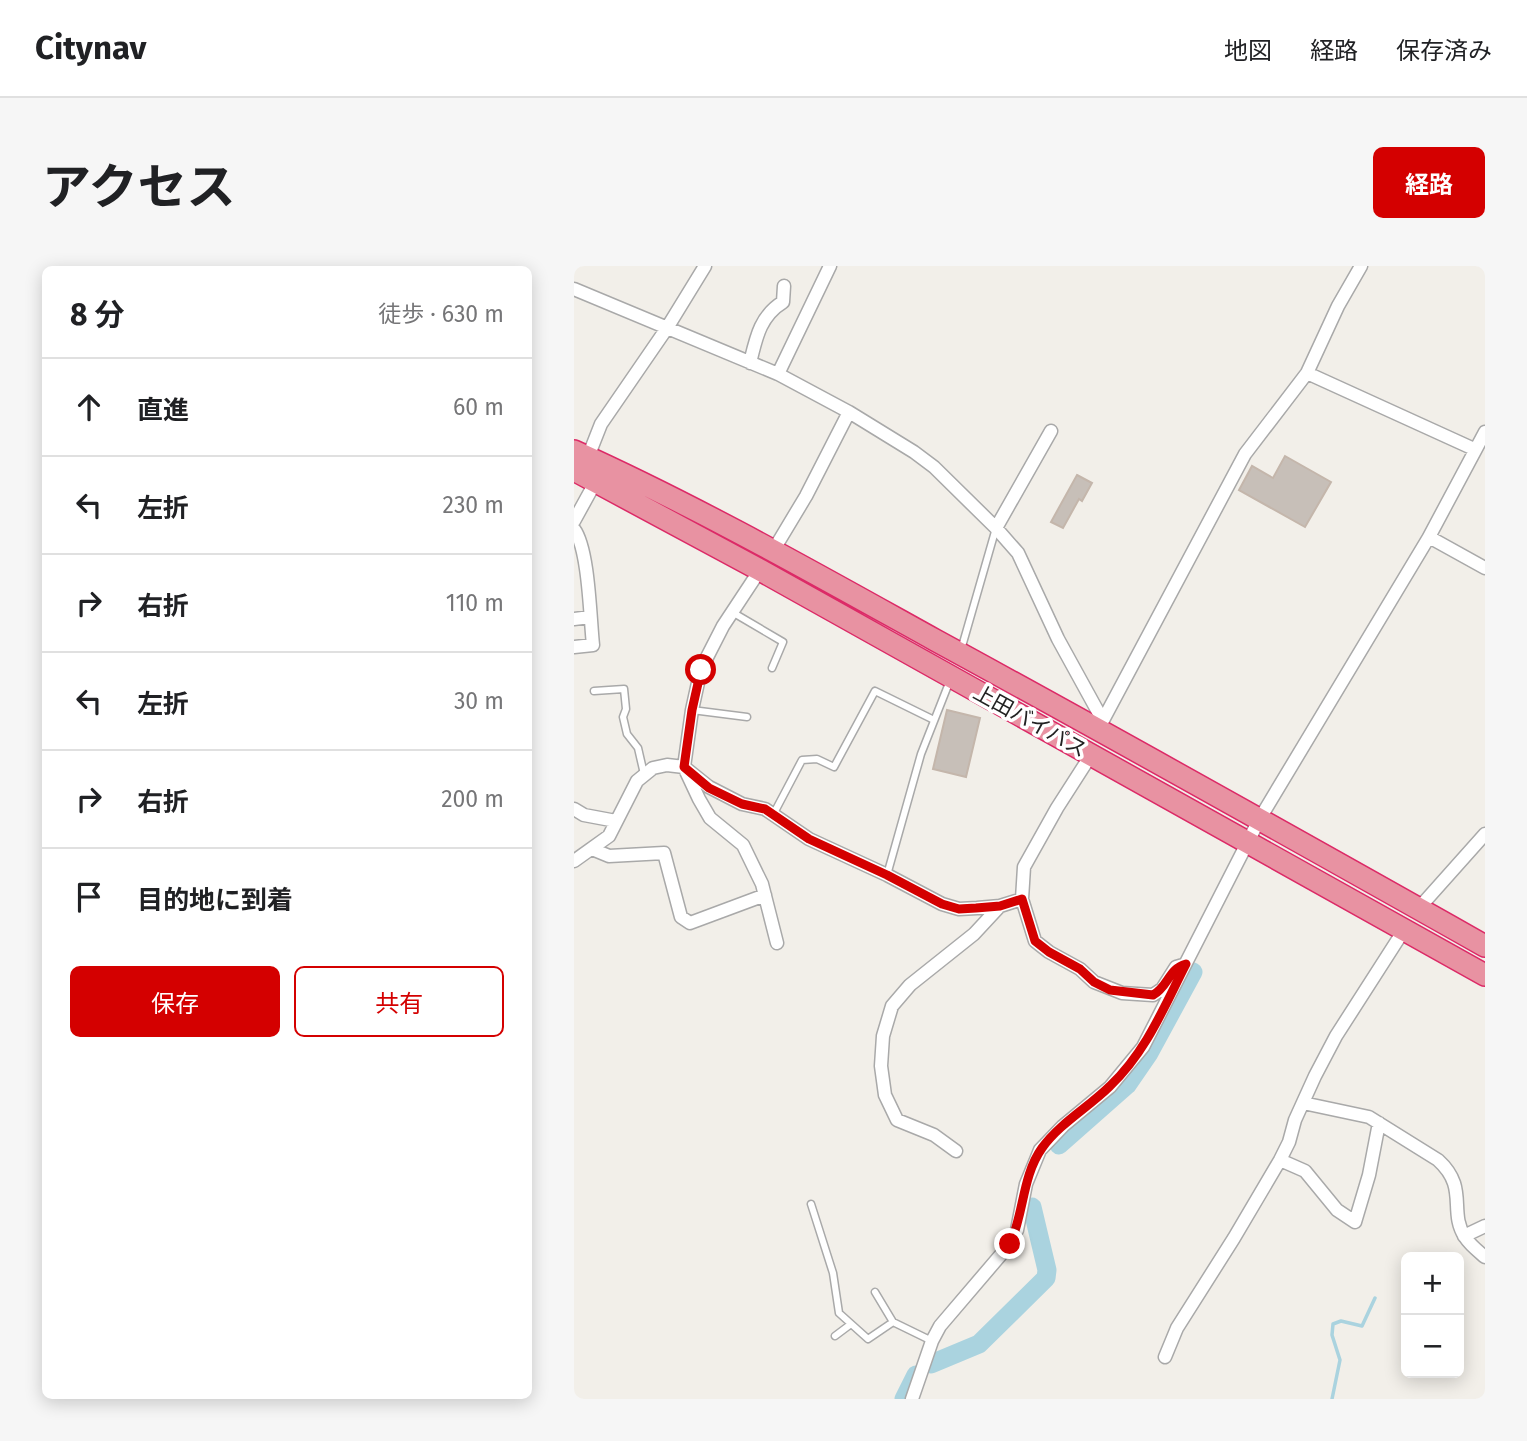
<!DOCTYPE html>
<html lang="ja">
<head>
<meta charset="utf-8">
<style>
	body { margin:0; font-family:"Fira Sans","Noto Sans JP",sans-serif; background:#f6f6f6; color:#202124 }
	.controls { position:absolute; right:21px; bottom:21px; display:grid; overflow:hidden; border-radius:10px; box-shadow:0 4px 18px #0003 }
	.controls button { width:63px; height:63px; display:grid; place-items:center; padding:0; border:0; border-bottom:2px solid #e0e0e0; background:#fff; color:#202124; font:35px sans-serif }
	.stop { position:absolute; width:21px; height:21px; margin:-16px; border:5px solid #d40000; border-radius:50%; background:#fff }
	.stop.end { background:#d40000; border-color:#fff; box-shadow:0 2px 7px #0008 }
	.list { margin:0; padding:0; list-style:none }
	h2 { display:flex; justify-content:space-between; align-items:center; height:91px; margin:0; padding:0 28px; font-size:30px }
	h2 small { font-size:23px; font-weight:400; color:#757577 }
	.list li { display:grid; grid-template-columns:46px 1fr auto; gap:21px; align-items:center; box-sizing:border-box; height:98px; padding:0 28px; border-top:2px solid #e0e0e0 }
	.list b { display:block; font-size:26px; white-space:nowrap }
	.list em { font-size:23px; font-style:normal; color:#757577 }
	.actions { display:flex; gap:14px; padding:21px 28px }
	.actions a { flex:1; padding:16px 0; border:2px solid #d40000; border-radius:10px; text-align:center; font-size:24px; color:#d40000 }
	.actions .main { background:#d40000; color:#fff }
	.icon { flex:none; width:38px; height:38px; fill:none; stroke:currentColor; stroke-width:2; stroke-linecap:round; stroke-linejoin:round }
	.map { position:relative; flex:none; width:911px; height:1133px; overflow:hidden; border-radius:10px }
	header { display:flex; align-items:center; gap:42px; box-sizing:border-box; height:98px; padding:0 35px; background:#fff; border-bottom:2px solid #e0e0e0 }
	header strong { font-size:33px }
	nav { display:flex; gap:38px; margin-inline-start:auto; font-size:24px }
	.intro { display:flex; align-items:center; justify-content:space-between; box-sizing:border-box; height:168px; padding:0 42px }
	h1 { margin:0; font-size:49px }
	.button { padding:18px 32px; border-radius:10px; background:#d40000; color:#fff; font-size:24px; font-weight:700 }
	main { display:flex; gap:42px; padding:0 42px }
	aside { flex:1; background:#fff; border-radius:10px; box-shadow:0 4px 18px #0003 }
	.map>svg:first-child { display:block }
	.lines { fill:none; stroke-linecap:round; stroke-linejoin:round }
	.stream { stroke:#aad3df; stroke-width:3.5 }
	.river { stroke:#aad3df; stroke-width:19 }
	.building { fill:#c7bfb8; stroke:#c4b6ab; stroke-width:2 }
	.lane-casing { stroke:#a9a9a9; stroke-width:9 }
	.street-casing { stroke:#a9a9a9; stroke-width:15 }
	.highway-casing { stroke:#dc2a67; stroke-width:24 }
	.lane { stroke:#fff; stroke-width:6 }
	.street { stroke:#fff; stroke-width:12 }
	.highway { stroke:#e892a2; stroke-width:21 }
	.route { stroke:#d40000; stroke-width:9 }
	.labels { text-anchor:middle; stroke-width:7; stroke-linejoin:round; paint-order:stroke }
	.street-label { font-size:21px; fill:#222; stroke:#fff }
</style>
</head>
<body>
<header>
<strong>Citynav</strong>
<nav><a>地図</a><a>経路</a><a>保存済み</a></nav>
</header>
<div class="intro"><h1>アクセス</h1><a class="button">経路</a></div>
<main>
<aside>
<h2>8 分<small>徒歩 · 630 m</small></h2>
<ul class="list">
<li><svg class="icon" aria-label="ahead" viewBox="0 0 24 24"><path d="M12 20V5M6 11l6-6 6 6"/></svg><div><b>直進</b></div><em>60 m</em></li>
<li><svg class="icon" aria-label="left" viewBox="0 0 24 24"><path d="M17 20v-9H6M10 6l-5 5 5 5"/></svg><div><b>左折</b></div><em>230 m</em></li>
<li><svg class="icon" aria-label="right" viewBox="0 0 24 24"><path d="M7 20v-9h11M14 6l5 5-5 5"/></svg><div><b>右折</b></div><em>110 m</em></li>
<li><svg class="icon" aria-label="left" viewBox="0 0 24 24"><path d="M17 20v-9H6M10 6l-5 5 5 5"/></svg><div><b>左折</b></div><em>30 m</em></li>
<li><svg class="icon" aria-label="right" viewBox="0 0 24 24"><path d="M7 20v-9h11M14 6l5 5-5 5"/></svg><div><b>右折</b></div><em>200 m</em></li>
<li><svg class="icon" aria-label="arrive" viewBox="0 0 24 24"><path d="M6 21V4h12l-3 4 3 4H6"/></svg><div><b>目的地に到着</b></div></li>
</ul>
<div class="actions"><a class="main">保存</a><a>共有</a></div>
</aside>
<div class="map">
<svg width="911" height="1133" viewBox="0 0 911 1133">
	<rect width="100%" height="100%" fill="#f2efe9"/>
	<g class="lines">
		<path class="stream" d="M758,1133L766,1094L758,1069L759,1058L767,1055L788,1060L801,1032"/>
		<path class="river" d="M485,879L553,819L575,787L619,706
			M357,1098L405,1078L472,1012L473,1004L458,941
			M330,1133L342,1109"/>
	</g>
	<path class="building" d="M711,190L757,216L731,261L665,224L678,200L699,212Z
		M503,209L518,217L508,235L505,233L489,262L477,256Z
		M373,444L406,452L392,511L359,503Z"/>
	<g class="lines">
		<g class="lane-casing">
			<path id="lane" d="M158,346L209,376L198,402
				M389,377L422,262
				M20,425L50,423L52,443L49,451L53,468L64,482L70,508
				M118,444L173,451
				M199,549L228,494L243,493L260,501L301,425L360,454
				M313,609L347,488L375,417
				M237,938L259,1007L265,1047L294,1073L319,1056L358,1075
				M301,1026L319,1056
				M261,1070L277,1058"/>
		</g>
		<g class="street-casing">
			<path id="street" d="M0,23L204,108L275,146L340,186L360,201L422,262L444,287L484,373L528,453
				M176,97C182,72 186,50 209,36L210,20
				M733,107L900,183
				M204,108L256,0
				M14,191L27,158L93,62L131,0
				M0,255L22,215
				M422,262L477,165
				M0,263C15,283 16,352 19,379L0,381
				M855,271L911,302
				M199,285L232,230L275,146
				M186,304L149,360L127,403L118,444L110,501L125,533L136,552L169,579L188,618L203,677
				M0,353L16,351
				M527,458L671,188L733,107L764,40L787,0
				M517,489L483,542L450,601L448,633L461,675L475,686L506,703L520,716L548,727L579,729L588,723L602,701L609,699
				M0,543L10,549L42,555
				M18,583L35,590L90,587L107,651L116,657L191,629
				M0,595L35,570L63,515L79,502L93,499L110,501L135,521L168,538L191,543L235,573L313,609L368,638L385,643L403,642L426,640L448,633
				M845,642L911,568
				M729,837L795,851L864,894C895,922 874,945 891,971C896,979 904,985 911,991
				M382,885L360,869L323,854L311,829L307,800L309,770L318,740L336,719L400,668L426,640
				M706,894L731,905L763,944L781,956L795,909L805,857
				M890,970L911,960
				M591,1091L603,1062L660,972L706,894L715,876L721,854L741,810L762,770L830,664
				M338,1133L358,1075L366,1060L436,978L443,964L452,918L466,884L489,860L536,821L569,781L685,554L855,271L911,166"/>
		</g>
		<g class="highway-casing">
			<path id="highway" d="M0,185C124,241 242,308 361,374C545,474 728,577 911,680
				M0,204L186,304L911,709"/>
		</g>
		<use href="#lane" class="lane"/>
		<use href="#street" class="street"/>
		<use href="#highway" class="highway"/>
	</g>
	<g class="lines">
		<path class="route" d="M127,404L118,444L110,501L135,522L168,538L191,543L235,573L313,609L368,638L385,643L402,642L426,640L448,633L461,675L475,686L506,703L520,716L536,724L579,729C595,720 594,703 612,698C590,741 572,786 536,820C515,841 486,857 468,882C448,910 450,948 436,978"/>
	</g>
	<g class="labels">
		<g class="street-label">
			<text transform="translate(456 455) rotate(29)" y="7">上田バイパス</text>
		</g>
	</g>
</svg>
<div class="controls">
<button>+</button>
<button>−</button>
</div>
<div class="stop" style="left:127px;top:404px"></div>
<div class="stop end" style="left:436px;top:978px"></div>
</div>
</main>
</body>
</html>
